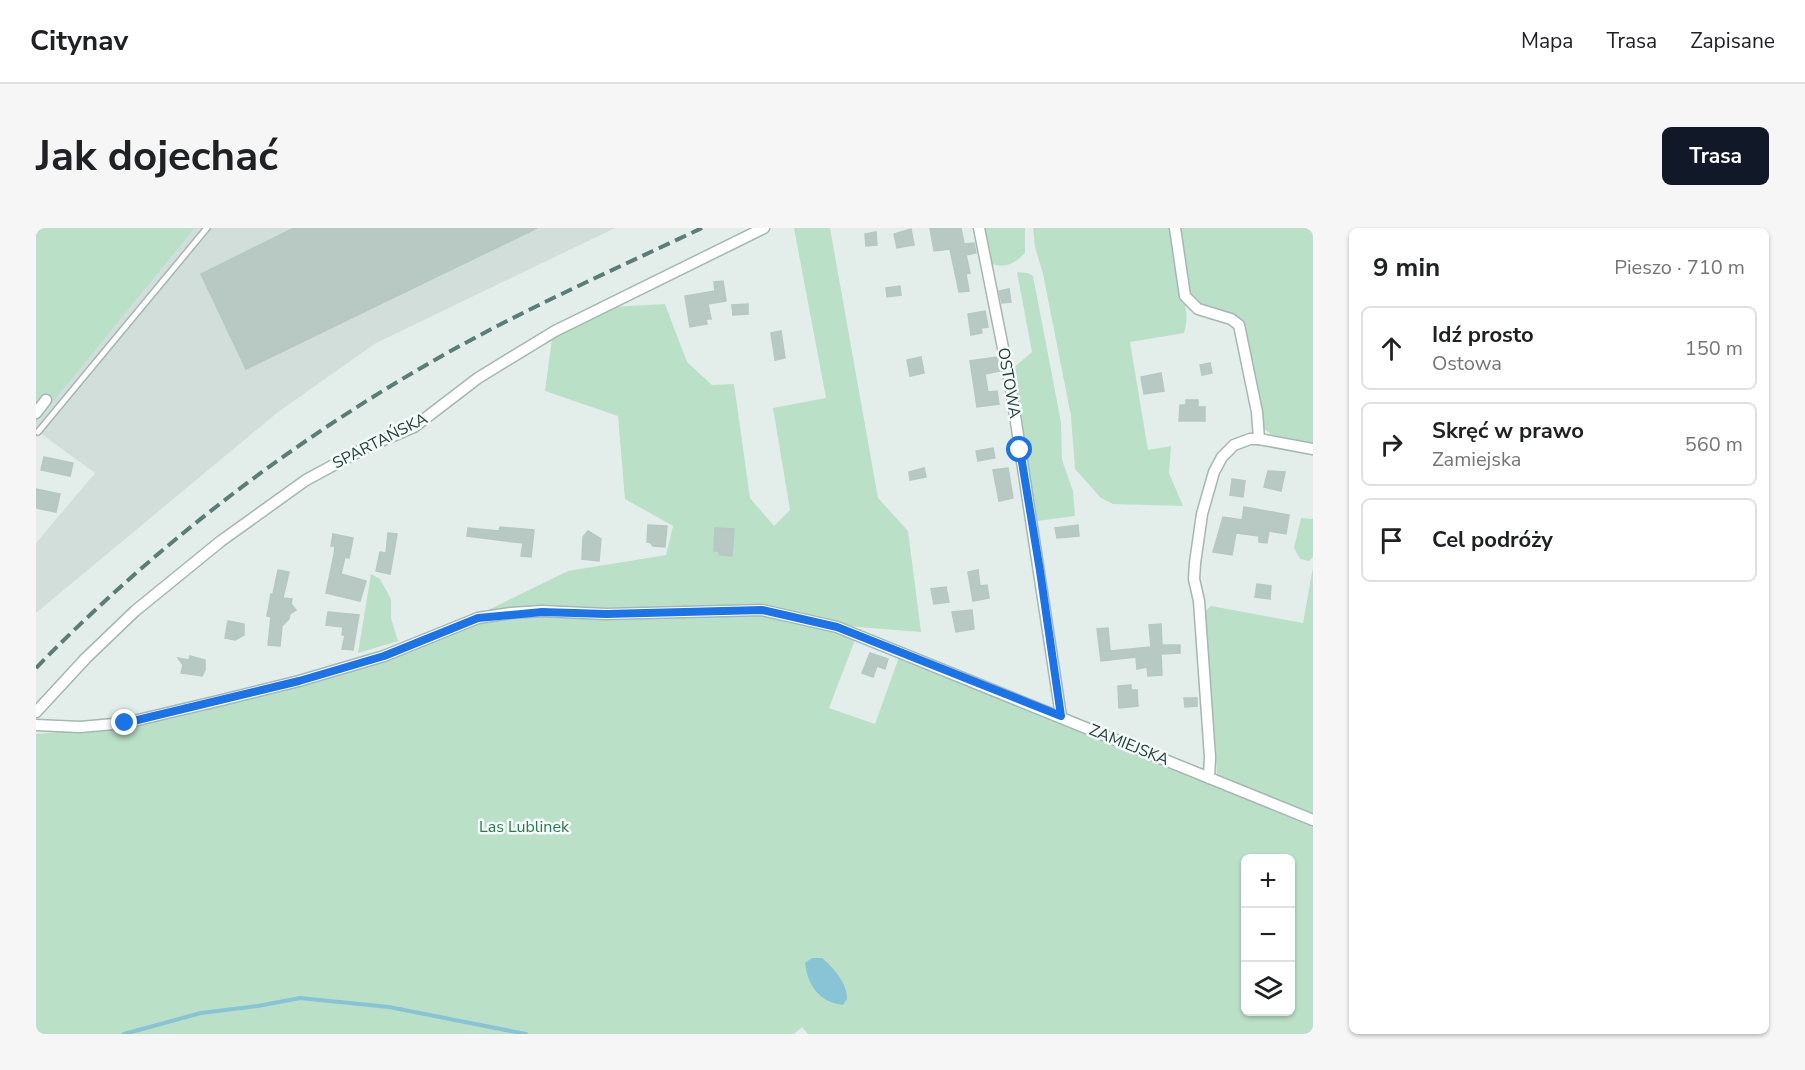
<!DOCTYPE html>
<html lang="pl">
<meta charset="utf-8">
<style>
body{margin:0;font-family:"Nunito Sans",sans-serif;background:#f6f6f6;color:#202124}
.controls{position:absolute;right:18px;bottom:18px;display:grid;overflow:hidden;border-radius:9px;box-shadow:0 2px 4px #0004}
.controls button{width:54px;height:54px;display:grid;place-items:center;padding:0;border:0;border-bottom:2px solid #e0e0e0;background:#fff;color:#202124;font:30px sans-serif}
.stop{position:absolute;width:18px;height:18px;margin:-14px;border:4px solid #1a73e8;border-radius:50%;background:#fff}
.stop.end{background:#1a73e8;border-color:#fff;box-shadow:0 2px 6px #0008}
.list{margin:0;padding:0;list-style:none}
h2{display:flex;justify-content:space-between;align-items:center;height:78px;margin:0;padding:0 24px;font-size:26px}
h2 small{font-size:20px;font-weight:400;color:#757577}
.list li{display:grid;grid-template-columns:39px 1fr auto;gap:18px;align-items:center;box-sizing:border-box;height:84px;margin:0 12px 12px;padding:0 12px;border:2px solid #e0e0e0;border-radius:9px}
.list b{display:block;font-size:22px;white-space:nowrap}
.list p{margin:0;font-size:20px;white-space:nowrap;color:#757577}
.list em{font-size:20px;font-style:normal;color:#757577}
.icon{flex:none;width:33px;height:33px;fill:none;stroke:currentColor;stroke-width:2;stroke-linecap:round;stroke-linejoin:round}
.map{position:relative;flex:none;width:1277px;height:806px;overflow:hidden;border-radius:9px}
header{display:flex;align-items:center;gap:36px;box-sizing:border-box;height:84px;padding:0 30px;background:#fff;border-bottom:2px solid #e0e0e0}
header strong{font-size:28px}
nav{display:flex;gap:33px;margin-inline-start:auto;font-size:21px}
.intro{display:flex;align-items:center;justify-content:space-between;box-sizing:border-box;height:144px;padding:0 36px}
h1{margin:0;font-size:42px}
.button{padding:15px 27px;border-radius:9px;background:#111827;color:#fff;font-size:21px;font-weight:700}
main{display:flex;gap:36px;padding:0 36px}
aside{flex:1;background:#fff;border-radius:9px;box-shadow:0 2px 4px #0004}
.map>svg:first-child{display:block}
.built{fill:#d1ded9}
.green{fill:#bbe0c8;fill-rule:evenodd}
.water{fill:#88c3d6}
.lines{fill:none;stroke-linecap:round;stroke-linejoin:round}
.stream{stroke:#88c3d6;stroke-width:4}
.building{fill:#b8c9c3;stroke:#b5c8c2;stroke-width:1.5}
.lane-casing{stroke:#a5b7b2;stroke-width:8}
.street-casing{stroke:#a5b7b2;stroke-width:13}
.lane{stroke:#fff;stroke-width:5}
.street{stroke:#fff;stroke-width:10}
.rail{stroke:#5c7c76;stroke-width:4;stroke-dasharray:12 6;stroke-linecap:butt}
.route{stroke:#1a73e8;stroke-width:8}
.labels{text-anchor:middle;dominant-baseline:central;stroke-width:5;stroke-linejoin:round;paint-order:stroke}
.street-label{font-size:16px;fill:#21413b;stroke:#f4faf7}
.park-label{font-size:16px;fill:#287a4f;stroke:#f4faf7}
</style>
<header>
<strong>Citynav</strong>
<nav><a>Mapa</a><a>Trasa</a><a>Zapisane</a></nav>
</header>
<div class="intro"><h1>Jak dojechać</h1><a class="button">Trasa</a></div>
<main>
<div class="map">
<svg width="1277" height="806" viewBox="0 0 1277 806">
<rect width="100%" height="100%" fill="#e3eeea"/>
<path class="built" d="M159,0h420l-239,115 -98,69 -242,201v-70l59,-70 -59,-43v-7z"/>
<g class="green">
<path d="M0,0h159l-159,195z"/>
<path d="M758,0h36l48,270 30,33 13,101 -76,-6 -82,-19 -281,6 86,-42 98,-16 7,-29 -48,-27 -7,-83 -73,-25 7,-52 59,-32 54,-3 22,58 25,23 22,-1 16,114 24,28 16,-16 -17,-102 53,-10z"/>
<path d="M947,0h42v25c-10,11 -21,16 -35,10z"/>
<path d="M997,0h280v216l-36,-5 -14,-11 -23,-106 -7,-9c-25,-2 -33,-3 -46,-25l-9,4c10,11 10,28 6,41l-54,9 18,108 23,-4 -2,27 14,33 -70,-2 -12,-6 -26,-29 -4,-53 -28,-142 -8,-27z"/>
<path d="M981,44l11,1 5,3 28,146 1,38 11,31 2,25 -38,5 -26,-151 21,-18z"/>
<path d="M1265,290l12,1v38l-4,4 -9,-2 -6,-11z"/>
<path d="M1277,339v467h-505l-6,-7 -8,7h-758v-300l92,-8 258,-66 94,-39 61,-7h220l75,19 19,7 -26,68 46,16 24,-67 37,17 266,105 15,-5 -13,-162 7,-6 92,17zM1210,630h44v154h-44z"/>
<path d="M335,346l9,5 11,20v19l7,23 -40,12z"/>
</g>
<path class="water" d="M776,730h10c12,10 25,25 25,41l-4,6c-24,-3 -35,-19 -38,-42z"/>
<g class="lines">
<path class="stream" d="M88,806l77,-21 57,-7 42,-8 89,9 137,27"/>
</g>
<g class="building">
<path d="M258,0h243l-291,141 -45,-95z"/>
<path d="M894,0h31l3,16 10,-1 2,10 -10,2 4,18 -4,1 3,17 -10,1 -9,-43 -16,2z"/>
<path d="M875,1l3,16 -17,3 -3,-14z"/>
<path d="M840,4l1,13 -11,1 -1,-12z"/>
<path d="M687,53l3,20 -18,3 3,15h-5l1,5 -17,3 -5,-31 30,-5 -1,-9z"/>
<path d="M864,58l1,9 -14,2 -1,-9z"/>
<path d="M973,61l2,13 -9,1 -3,-12z"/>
<path d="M712,76v10l-15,1 -1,-10z"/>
<path d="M949,83l3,16 -7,1 1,5 -11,2 -3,-21z"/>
<path d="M745,103l4,27 -10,2 -4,-27z"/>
<path d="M885,129l3,16 -14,3 -3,-16z"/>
<path d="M961,129l3,14 -15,3 3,18 9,-1 2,13 -22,3 -7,-46z"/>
<path d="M1174,135l2,10 -10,2 -2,-10z"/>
<path d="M1125,145l3,18 -20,3 -3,-17z"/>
<path d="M1150,172h12v7h7v14h-26l1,-16h6z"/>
<path d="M957,220l2,10 -17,3 -2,-10z"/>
<path d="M8,229l29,6 -3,13 -29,-6z"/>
<path d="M888,240l2,9 -16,3 -1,-8z"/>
<path d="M972,240l5,30 -14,3 -6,-31z"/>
<path d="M1232,243l17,1 -4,19 -17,-4z"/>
<path d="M1196,251l13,2 -2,16 -13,-2z"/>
<path d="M0,261l24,5 -4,18 -20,-4z"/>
<path d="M1208,279l45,8 -3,19 -17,-3 -2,12 -8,-1v-6l-23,-3 -4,22 -19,-3 10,-35 19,3z"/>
<path d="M612,297l19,1 -2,21 -12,-1 -2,-3 -4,-1z"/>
<path d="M1042,297l1,11 -22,2 -2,-10z"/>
<path d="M464,299l34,3 -3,27 -10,-1 2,-13 -56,-7 1,-8 31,3z"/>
<path d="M679,300l19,1 -2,27 -12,-1 -2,-4h-4z"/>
<path d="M552,303l13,8 -2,22 -17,-2 1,-22z"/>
<path d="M352,305l9,1 -7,40 -14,-3 4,-19 6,1z"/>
<path d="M297,306l20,4 -4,20 -4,-1 -4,17 25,7 -6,20 -34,-8 8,-38 1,-9h-4z"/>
<path d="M242,342l11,2 -6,26 9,1 -1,5 5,6 -6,4 -1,5 -7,7 -2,20 -12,-1 3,-28 -4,-1 4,-22h2z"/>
<path d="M942,342l2,16 7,-1 2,13 -16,3 -5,-29z"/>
<path d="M1221,356l14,2 -1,13 -15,-2z"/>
<path d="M910,359l3,15 -15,2 -3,-15z"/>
<path d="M936,382l2,19 -18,3 -4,-20z"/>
<path d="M292,384l31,3 -6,35 -11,-1 3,-14h-3l1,-8 -17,-2z"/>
<path d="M192,393l16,3v11l-9,5 -10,-2z"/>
<path d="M1125,396l1,21h18v8l-19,1 1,21 -14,1 -1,-9 -10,2 -1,-12 -35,4 -4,-32 11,-1 2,23 41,-4 -2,-22z"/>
<path d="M834,425l18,6 -3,10 -8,-3 -4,11 -11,-4z"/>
<path d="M154,428l15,4v10l-3,6 -21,-3 2,-8 -5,-7 11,2z"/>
<path d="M1095,457v5h6l1,16 -19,2 -1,-22z"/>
<path d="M1148,470h13v8l-12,1z"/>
</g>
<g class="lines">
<g class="lane-casing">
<path id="lane" d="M2,204l169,-204"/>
</g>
<g class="street-casing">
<g id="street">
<path d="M943,0l31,155 51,333"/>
<path d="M1139,0l10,68 13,13 33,10 8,6 18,87 2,27 54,10"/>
<path d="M0,185l10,-13"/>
<path d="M0,484l50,-54 49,-47 86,-70 85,-61 61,-33 47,-20 64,-49 77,-47 209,-103"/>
<path d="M0,497l44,2 45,-4 93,-22 81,-20 85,-25 94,-38 33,-5 31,-2 64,3 156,-4 75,17 476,193"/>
<path d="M1173,550l1,-21 -11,-156 -5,-22 1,-16 7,-49 12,-42 8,-15 12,-12 16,-6h9"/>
</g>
</g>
<use href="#lane" class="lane"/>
<use href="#street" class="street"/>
<path class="rail" d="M0,440c117,-120 252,-224 397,-307 87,-50 178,-90 269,-133"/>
</g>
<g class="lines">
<path class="route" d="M89,495l174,-42 85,-25 94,-38 64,-6 64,2 156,-4 75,17 224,89 -21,-145 -20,-121"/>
</g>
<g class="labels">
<g class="street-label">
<text transform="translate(973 155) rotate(80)">OSTOWA</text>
<text transform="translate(344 213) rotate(-27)">SPARTAŃSKA</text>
<text transform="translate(1093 517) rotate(22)">ZAMIEJSKA</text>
</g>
<g class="park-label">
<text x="488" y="599">Las Lublinek</text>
</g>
</g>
</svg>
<div class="controls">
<button>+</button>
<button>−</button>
<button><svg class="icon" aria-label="layers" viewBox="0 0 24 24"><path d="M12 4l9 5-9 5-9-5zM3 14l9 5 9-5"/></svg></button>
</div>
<div class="stop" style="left:984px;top:222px"></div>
<div class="stop end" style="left:89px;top:495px"></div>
</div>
<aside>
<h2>9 min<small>Pieszo · 710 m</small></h2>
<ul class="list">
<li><svg class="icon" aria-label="ahead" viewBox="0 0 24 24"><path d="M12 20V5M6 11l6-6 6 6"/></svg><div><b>Idź prosto</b><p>Ostowa</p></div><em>150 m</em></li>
<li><svg class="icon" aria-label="right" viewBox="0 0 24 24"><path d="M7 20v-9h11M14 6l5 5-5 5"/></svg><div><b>Skręć w prawo</b><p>Zamiejska</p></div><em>560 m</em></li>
<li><svg class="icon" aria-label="arrive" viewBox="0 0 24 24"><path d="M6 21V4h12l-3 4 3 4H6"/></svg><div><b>Cel podróży</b></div></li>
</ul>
</aside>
</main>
